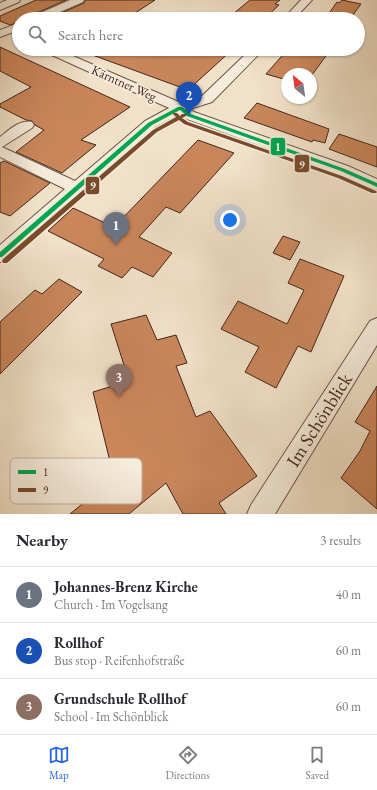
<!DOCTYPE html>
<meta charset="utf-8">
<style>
body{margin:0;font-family:"EB Garamond",serif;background:#f7f7f7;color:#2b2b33}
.compass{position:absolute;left:281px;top:68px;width:36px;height:36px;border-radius:50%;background:#fff;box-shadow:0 1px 3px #0004;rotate:331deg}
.you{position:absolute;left:230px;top:220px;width:14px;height:14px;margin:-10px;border:3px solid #fff;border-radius:50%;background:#1a73e8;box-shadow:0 0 0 6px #1a73e833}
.badge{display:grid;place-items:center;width:26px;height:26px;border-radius:50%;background:#2563eb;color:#fff;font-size:13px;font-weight:700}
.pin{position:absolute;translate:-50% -33px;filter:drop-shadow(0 1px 2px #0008)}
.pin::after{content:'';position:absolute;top:21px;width:14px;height:12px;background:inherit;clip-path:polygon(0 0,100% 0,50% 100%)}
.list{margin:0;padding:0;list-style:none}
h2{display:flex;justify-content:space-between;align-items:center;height:52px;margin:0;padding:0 16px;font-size:17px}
h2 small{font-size:13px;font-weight:400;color:#7c7c81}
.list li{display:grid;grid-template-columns:26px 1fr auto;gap:12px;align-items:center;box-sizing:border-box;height:56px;padding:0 16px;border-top:1px solid #e1e1e2}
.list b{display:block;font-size:15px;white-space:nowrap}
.list p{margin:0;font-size:13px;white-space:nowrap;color:#7c7c81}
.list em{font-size:13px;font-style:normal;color:#7c7c81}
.icon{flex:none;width:22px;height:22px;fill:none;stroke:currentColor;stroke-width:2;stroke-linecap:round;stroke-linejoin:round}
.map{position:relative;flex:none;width:377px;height:514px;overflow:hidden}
.search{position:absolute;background:#fff;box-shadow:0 1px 3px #0004;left:12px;right:12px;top:12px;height:44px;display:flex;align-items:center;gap:10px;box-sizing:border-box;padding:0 14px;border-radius:22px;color:#7c7c81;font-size:15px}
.sheet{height:220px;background:#fff}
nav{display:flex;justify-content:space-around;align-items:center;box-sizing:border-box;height:56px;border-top:1px solid #e1e1e2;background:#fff;font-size:11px;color:#7c7c81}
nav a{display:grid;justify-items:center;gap:2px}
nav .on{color:#2563eb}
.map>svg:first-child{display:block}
.building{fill:#c9865b;stroke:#43261a}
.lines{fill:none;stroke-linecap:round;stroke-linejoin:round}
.street-casing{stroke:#6e5546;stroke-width:2}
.street{fill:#f6ecdc;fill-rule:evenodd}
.bus-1-casing{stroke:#f6ecdc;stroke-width:3}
.bus-2-casing{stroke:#f6ecdc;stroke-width:3}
.bus-1{fill:#00a651;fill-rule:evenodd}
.bus-2{fill:#7a4b2a;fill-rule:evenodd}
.labels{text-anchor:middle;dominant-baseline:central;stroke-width:4;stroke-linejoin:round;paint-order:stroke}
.far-street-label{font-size:13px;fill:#43261a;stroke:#f6ecdc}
.near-street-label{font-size:19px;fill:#43261a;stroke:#f6ecdc}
.key{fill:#f6ecdc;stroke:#c0b1a2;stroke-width:1}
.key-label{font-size:11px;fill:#43261a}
.line-badge{stroke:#f6ecdc;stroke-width:1.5}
.badge-label{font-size:11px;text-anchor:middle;font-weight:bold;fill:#fff}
</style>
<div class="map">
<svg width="377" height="514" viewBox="0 0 377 514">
<rect width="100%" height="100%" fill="#f1e1c9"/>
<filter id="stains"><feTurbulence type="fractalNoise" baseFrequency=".005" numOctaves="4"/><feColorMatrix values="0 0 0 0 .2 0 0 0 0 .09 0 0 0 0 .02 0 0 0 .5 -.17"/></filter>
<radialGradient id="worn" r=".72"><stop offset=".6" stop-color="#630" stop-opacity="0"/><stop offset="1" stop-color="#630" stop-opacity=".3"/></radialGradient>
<g class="building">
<path d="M36,0h30l-36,16 -1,3h-10v3l-9,3 -10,-4v-5z"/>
<path d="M85,0h70l-23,15 14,4h-98l36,-16z"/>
<path d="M250,0h30l-5,4 4,1 -15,14h-11l-20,-5z"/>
<path d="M342,0l19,4 -11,15h-25l12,-17 2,1z"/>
<path d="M0,47l130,60 -49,33 15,5 -34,28 -46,-21 28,-22 -9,-5 -3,-4 -6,-1 -26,-13v-3l31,-17 -31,-16z"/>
<path d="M76,49h157l-45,41z"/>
<path d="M288,49h43l-19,26 -8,-3 -1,2h-16v6l-21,-6z"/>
<path d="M257,103l72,26 -4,14 -12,-3 -1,2 -68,-24z"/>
<path d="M339,134l38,13v20l-48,-18z"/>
<path d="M198,140l36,13 -54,60 -14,-6 -27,30 33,16 -19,24 -21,-10 -10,11 -24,-12 6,-7 -56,-28 25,-23 41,19z"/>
<path d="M4,161l46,22 -40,33 -10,-4v-49z"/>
<path d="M283,236l17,6 -10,18 -17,-7z"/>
<path d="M300,259l44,17 -33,76 -13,-6 -22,42 -31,-16 14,-25 -38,-18 17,-28 49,23 17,-34 -16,-7z"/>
<path d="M59,279l23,13 -82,82v-52l35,-32 7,4z"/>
<path d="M146,315l11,25 19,-5 11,28 -11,3 20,51 14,-6 47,65 -38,27 7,11h-43l-17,-31 -37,31h-59l44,-36 -21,-86 36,-11 -18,-57z"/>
<path d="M377,386v123l-36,-31 19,-27 10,-20 -15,-9z"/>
</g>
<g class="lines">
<g class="street-casing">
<g id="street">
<path d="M7,0h13l-1,2 -19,8v-7z"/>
<path d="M70,0h14l-1,2 -39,17h-14l1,-2z"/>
<path d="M301,0h11l-18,19h-11z"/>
<path d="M19,23v7l-19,7v-7z"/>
<path d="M41,49h16l124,54 21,-7 49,-47h13l-52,53 -22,7 4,3 154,54 29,13v11l-39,-16 -154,-56 -5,-4 -24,13 -149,133 -6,2v-17l65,-56 -65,-32v-20c9,-7 20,-18 32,-15l2,3 -2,3 -30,19 73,34 70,-60 24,-13 -126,-57z"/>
<path d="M377,318v27l-102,169h-28l4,-9 119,-184z"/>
</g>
</g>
<use href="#street" class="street"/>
<g class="bus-1-casing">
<path id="bus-1" d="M178,107h4l9,7 154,55 32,14v4l-36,-16 -154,-55 -7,-6 -28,15 -150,132h-2v-5l148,-129z"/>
</g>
<g class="bus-2-casing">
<path id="bus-2" d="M173,113h4l3,3 2,-2h4v2l-4,2 6,4 154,54 34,15 1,1 -1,1h-4l-34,-15 -154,-54 -5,-4 -22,12 -150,131h-4l-1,-2 1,-2 150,-129 23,-13 -3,-3z"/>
</g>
<use href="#bus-1" class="bus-1"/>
<use href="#bus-2" class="bus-2"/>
</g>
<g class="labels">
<g class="far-street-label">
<text transform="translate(124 83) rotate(24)">Kärntner Weg</text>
</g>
<g class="near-street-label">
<text transform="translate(319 420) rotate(-58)">Im Schönblick</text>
</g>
</g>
<rect x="10" y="458" width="132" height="46" rx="6" class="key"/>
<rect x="18" y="470" width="18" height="4" fill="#00a651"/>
<rect x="18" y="488" width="18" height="4" fill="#7a4b2a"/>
<g class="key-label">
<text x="43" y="476">1</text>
<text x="43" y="494">9</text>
</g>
<g class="line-badge">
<rect x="270" y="137" width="16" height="19" rx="4" fill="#00a651"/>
<rect x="294" y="154" width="16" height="19" rx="4" fill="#7a4b2a"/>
<rect x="85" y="176" width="15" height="19" rx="4" fill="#7a4b2a"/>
</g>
<g class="badge-label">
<text x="278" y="151">1</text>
<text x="302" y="168">9</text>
<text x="93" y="189">9</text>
</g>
<rect width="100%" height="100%" filter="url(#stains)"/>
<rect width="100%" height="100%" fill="url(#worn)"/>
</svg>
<svg class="compass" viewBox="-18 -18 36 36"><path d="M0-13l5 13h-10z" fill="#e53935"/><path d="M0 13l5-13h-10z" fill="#7c7c81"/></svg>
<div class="you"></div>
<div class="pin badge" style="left:116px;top:245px;background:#6b7280">1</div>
<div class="pin badge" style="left:189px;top:115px;background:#1a4fb4">2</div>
<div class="pin badge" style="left:119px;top:397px;background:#8d6e63">3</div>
<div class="search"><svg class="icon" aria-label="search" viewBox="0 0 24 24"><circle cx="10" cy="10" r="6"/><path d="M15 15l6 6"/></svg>Search here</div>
</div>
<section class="sheet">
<h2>Nearby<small>3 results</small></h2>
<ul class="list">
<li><span class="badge" style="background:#6b7280">1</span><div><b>Johannes-Brenz Kirche</b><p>Church · Im Vogelsang</p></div><em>40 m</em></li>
<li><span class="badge" style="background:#1a4fb4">2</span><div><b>Rollhof</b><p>Bus stop · Reifenhofstraße</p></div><em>60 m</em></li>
<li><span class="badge" style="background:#8d6e63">3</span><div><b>Grundschule Rollhof</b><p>School · Im Schönblick</p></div><em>60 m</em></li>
</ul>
</section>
<nav>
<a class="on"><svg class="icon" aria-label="map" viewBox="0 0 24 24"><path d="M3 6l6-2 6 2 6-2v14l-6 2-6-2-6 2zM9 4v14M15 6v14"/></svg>Map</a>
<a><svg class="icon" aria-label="directions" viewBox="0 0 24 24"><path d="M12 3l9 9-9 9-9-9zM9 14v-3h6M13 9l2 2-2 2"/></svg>Directions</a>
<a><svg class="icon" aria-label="saved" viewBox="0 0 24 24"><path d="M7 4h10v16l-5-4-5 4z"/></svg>Saved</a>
</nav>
